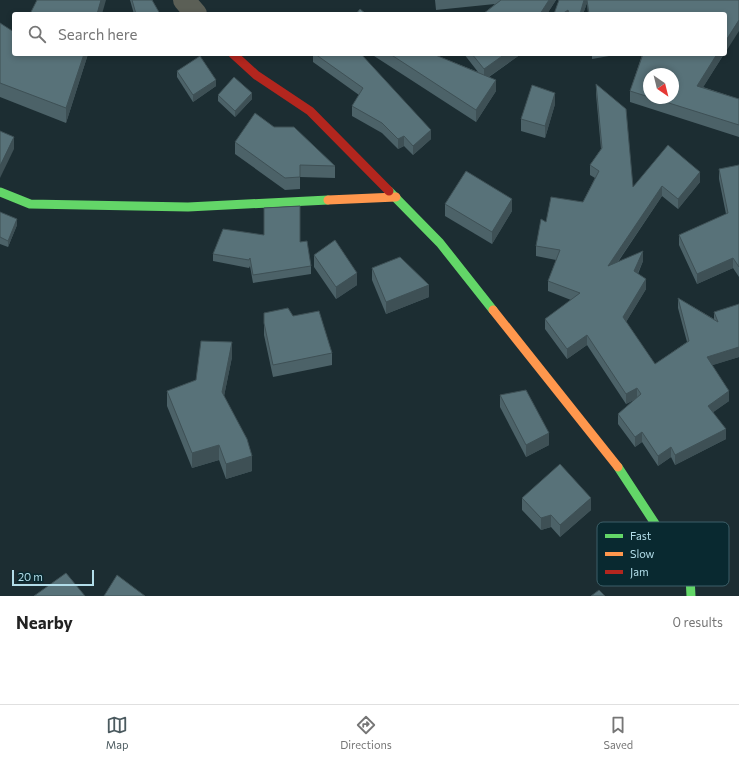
<!DOCTYPE html>
<style>
body{margin:0;font-family:Commissioner,sans-serif;background:#f6f6f6;color:#222}
.compass{position:absolute;left:643px;top:68px;width:36px;height:36px;border-radius:50%;background:#fff;box-shadow:0 2px 6px #0003;rotate:145deg}
.scale{position:absolute;left:12px;bottom:10px;width:82px;box-sizing:border-box;padding-left:4px;border:2px solid #b2dde9;border-top:0;font-size:11px;line-height:14px;white-space:nowrap;color:#b2dde9;-webkit-text-stroke:3px #092930;paint-order:stroke}
.list{margin:0;padding:0;list-style:none}
h2{display:flex;justify-content:space-between;align-items:center;height:52px;margin:0;padding:0 16px;font-size:17px}
h2 small{font-size:13px;font-weight:400;color:#767676}
.icon{flex:none;width:22px;height:22px;fill:none;stroke:currentColor;stroke-width:2;stroke-linecap:round;stroke-linejoin:round}
.map{position:relative;flex:none;width:739px;height:596px;overflow:hidden}
.search{position:absolute;background:#fff;box-shadow:0 2px 6px #0003;left:12px;right:12px;top:12px;height:44px;display:flex;align-items:center;gap:10px;box-sizing:border-box;padding:0 14px;border-radius:4px;color:#767676;font-size:15px}
.sheet{height:108px;background:#fff}
nav{display:flex;justify-content:space-around;align-items:center;box-sizing:border-box;height:56px;border-top:1px solid #e0e0e0;background:#fff;font-size:11px;color:#767676}
nav a{display:grid;justify-items:center;gap:2px}
nav .on{color:#4b5a5f}
.map>svg:first-child{display:block}
.lines{fill:none;stroke-linecap:round;stroke-linejoin:round}
.street{stroke:#5b5f56;stroke-width:22}
.fast{stroke:#63d668;stroke-width:9}
.slow{stroke:#ff974d;stroke-width:9}
.jam{stroke:#b3261e;stroke-width:9}
.wall{fill:#4c6268;fill-rule:evenodd}
.shaded-wall{fill:#3e5055}
.building{fill:#587279;stroke:#3e5055}
.key{fill:#092930;stroke:#3c5f68;stroke-width:1}
.key-label{font-size:11px;fill:#b2dde9}
</style>
<div class="map">
<svg width="739" height="596" viewBox="0 0 739 596">
<rect width="100%" height="100%" fill="#1c2d32"/>
<g class="lines">
<path class="street" d="M184,0l12,14"/>
<g class="fast">
<path d="M389,191l51,52 53,67"/>
<path d="M0,192l30,12 158,3 140,-7"/>
<path d="M618,467l72,110 1,19"/>
</g>
<g class="slow">
<path d="M328,200l68,-3"/>
<path d="M493,310l125,157"/>
</g>
<path class="jam" d="M233,54l23,21 54,36 79,80"/>
</g>
<g class="wall">
<path d="M130,0h22l8,14h-26z"/>
<path d="M435,0h121l-9,14h-64l12,-10 -59,6z"/>
<path d="M559,0h180l-14,14h-137l-1,-11 -4,11h-29z"/>
<path d="M0,23l14,31h74l-22,69 -66,-26z"/>
<path d="M313,54h48l70,85 -18,16 -9,-9 -6,3 -16,-16 -30,-17v-10l7,-11 -46,-33z"/>
<path d="M371,54h62l45,18 -14,-18h57l-32,23 7,14 -20,31z"/>
<path d="M592,54h132l-21,33 36,12v38l-109,-35v-11l12,-36 -33,1 -17,3zM649,74l24,24h-24z"/>
<path d="M177,71l39,15 -23,16 -16,-25z"/>
<path d="M596,84l37,103 67,-5 -22,27 -16,-13 -44,66 25,-1 -5,13 8,15 -20,33 29,42 32,-22 -9,-34v-10l36,21v-7l25,45 -27,8 17,36 -16,11 13,27 -51,26 -4,-8 -13,9 -16,-24 -7,5 -17,-23v-10l16,-14 -8,4 -39,-59 -20,14 -22,-30v-10l26,-19 -23,-9v-10l8,-21 -20,-4v-10l10,-24 37,-20 12,-24 -5,-3v-10l11,-16 -5,-55z"/>
<path d="M218,95l34,4 -17,18 -17,-16z"/>
<path d="M555,104l-10,34 -24,-7v-12z"/>
<path d="M274,127l61,39v12l-35,-1v12l-15,1 -50,-36v-12z"/>
<path d="M739,165v112l-6,-9 -36,16 -18,-39v-10l47,-21 -7,-35v-10z"/>
<path d="M445,204l67,7 -20,33 -47,-28z"/>
<path d="M0,212l17,13 -9,22 -8,-3z"/>
<path d="M300,242l11,24v8l-58,9 -3,-17 -1,2 -36,-7v-7z"/>
<path d="M314,255l43,30 -21,14 -22,-32z"/>
<path d="M372,268l57,29 -43,17 -14,-34z"/>
<path d="M264,313l29,3 39,37v12l-59,12 -9,-42z"/>
<path d="M232,357l-8,39 28,75 -26,8 -7,-19 -27,8 -25,-62v-15l29,-11z"/>
<path d="M500,395l49,50 -23,12 -26,-50z"/>
<path d="M522,498l69,12 -31,27 -9,-10 -10,3 -19,-20z"/>
</g>
<g class="shaded-wall">
<path d="M101,0h5l-4,14h-5z"/>
<path d="M549,0h7l-9,14h-7z"/>
<path d="M584,0h3v3l-4,11h-3z"/>
<path d="M568,10v4h-6z"/>
<path d="M739,20v11l-14,22v-11z"/>
<path d="M84,54h4l-22,69v-15z"/>
<path d="M505,54h16l-37,26v-11z"/>
<path d="M717,54h7l-27,43v-11z"/>
<path d="M216,80v6l-23,16v-7z"/>
<path d="M496,80v11l-20,31v-12z"/>
<path d="M252,93v6l-17,18v-6z"/>
<path d="M555,93v11l-10,34v-12z"/>
<path d="M431,130v9l-18,16v-9z"/>
<path d="M404,136v10l-6,3v-10z"/>
<path d="M14,137v12l-14,29v-12z"/>
<path d="M700,172v10l-22,27v-10z"/>
<path d="M662,186v10l-54,80v-10z"/>
<path d="M512,199v12l-20,33v-12z"/>
<path d="M17,219v6l-9,22v-6z"/>
<path d="M643,251v10l-9,20v-10z"/>
<path d="M733,258v10l-36,16v-10z"/>
<path d="M357,273v12l-21,14v-12z"/>
<path d="M646,279v10l-23,38v-10z"/>
<path d="M429,285v12l-43,17v-12z"/>
<path d="M587,335v10l-20,14v-10z"/>
<path d="M232,342v15l-10,49v-14z"/>
<path d="M739,347v10l-32,10v-10z"/>
<path d="M637,388v10l-11,6v-10z"/>
<path d="M729,391v10l-21,15v-10z"/>
<path d="M726,429v10l-51,26v-10z"/>
<path d="M642,432v10l-7,5v-10z"/>
<path d="M549,433v12l-23,12v-12z"/>
<path d="M219,445v15l-27,8v-15z"/>
<path d="M671,447v10l-13,9v-10z"/>
<path d="M252,456v15l-26,8v-15z"/>
<path d="M591,498v12l-31,27v-12z"/>
<path d="M551,515v12l-10,3v-12z"/>
</g>
<g class="building">
<path d="M37,0h64l-4,14h-67z"/>
<path d="M132,0h20l8,14h-24z"/>
<path d="M501,0h48l-9,14h-57z"/>
<path d="M559,0h25l-4,14h-11l-1,-4 -6,4h-8z"/>
<path d="M587,0h152v20l-14,22v-28h-136z"/>
<path d="M360,9l6,5h-10z"/>
<path d="M0,23l14,9v22h70l-18,54 -66,-25z"/>
<path d="M315,54h46l70,76 -18,16 -9,-10 -6,3 -16,-16 -30,-17 11,-18z"/>
<path d="M390,54h43l63,26 -20,30z"/>
<path d="M472,54h33l-21,15z"/>
<path d="M643,54h74l-20,32 42,13v26l-86,-27h20v-24h-24v23l-19,-6z"/>
<path d="M200,56l16,24 -23,15 -16,-24z"/>
<path d="M234,77l18,16 -17,18 -17,-16z"/>
<path d="M596,84l30,25 7,78 35,-42 32,27 -22,27 -16,-13 -54,80 35,-15 -9,20 12,8 -23,38 32,47 34,-23 -11,-43 40,24 -4,-10 25,-8v43l-32,10 22,34 -21,15 18,23 -51,26 -4,-8 -13,9 -16,-24 -7,5 -17,-23 23,-20 -4,-6 -11,6 -39,-59 -20,14 -22,-30 35,-26 -32,-12 12,-31 -24,-4 5,-27 5,3 5,-25 32,5 16,-31 -9,-6 12,-17z"/>
<path d="M532,85l23,8 -10,33 -24,-7z"/>
<path d="M255,113l19,14h20l41,39 -35,-1v12l-15,1 -50,-36z"/>
<path d="M0,131l14,6 -14,29z"/>
<path d="M739,165v102l-6,-9 -36,16 -18,-39 49,-22 -9,-44z"/>
<path d="M466,171l46,28 -20,33 -47,-28z"/>
<path d="M300,206v36l7,-1 4,25 -58,9 -3,-17 -1,2 -36,-6 10,-25 41,6v-27z"/>
<path d="M0,212l17,7 -9,22 -8,-4z"/>
<path d="M335,240l22,33 -21,14 -22,-32z"/>
<path d="M400,257l29,28 -43,17 -14,-34z"/>
<path d="M288,308l5,8 26,-5 13,42 -59,12 -9,-42v-10z"/>
<path d="M201,341l31,1 -10,50 25,47 5,17 -26,8 -7,-19 -27,8 -25,-62 29,-11z"/>
<path d="M526,390l23,43 -23,12 -26,-50z"/>
<path d="M560,464l31,34 -31,27 -9,-10 -10,3 -19,-20z"/>
<path d="M66,573l19,23h-51z"/>
<path d="M117,575l28,21h-41z"/>
<path d="M599,590l6,6h-14z"/>
</g>
<rect x="597" y="522" width="132" height="64" rx="6" class="key"/>
<rect x="605" y="534" width="18" height="4" fill="#63d668"/>
<rect x="605" y="552" width="18" height="4" fill="#ff974d"/>
<rect x="605" y="570" width="18" height="4" fill="#b3261e"/>
<g class="key-label">
<text x="630" y="540">Fast</text>
<text x="630" y="558">Slow</text>
<text x="630" y="576">Jam</text>
</g>
</svg>
<svg class="compass" viewBox="-18 -18 36 36"><path d="M0-13l5 13h-10z" fill="#e53935"/><path d="M0 13l5-13h-10z" fill="#767676"/></svg>
<div class="scale">20 m</div>
<div class="search"><svg class="icon" aria-label="search" viewBox="0 0 24 24"><circle cx="10" cy="10" r="6"/><path d="M15 15l6 6"/></svg>Search here</div>
</div>
<section class="sheet">
<h2>Nearby<small>0 results</small></h2>
<ul class="list">
</ul>
</section>
<nav>
<a class="on"><svg class="icon" aria-label="map" viewBox="0 0 24 24"><path d="M3 6l6-2 6 2 6-2v14l-6 2-6-2-6 2zM9 4v14M15 6v14"/></svg>Map</a>
<a><svg class="icon" aria-label="directions" viewBox="0 0 24 24"><path d="M12 3l9 9-9 9-9-9zM9 14v-3h6M13 9l2 2-2 2"/></svg>Directions</a>
<a><svg class="icon" aria-label="saved" viewBox="0 0 24 24"><path d="M7 4h10v16l-5-4-5 4z"/></svg>Saved</a>
</nav>
